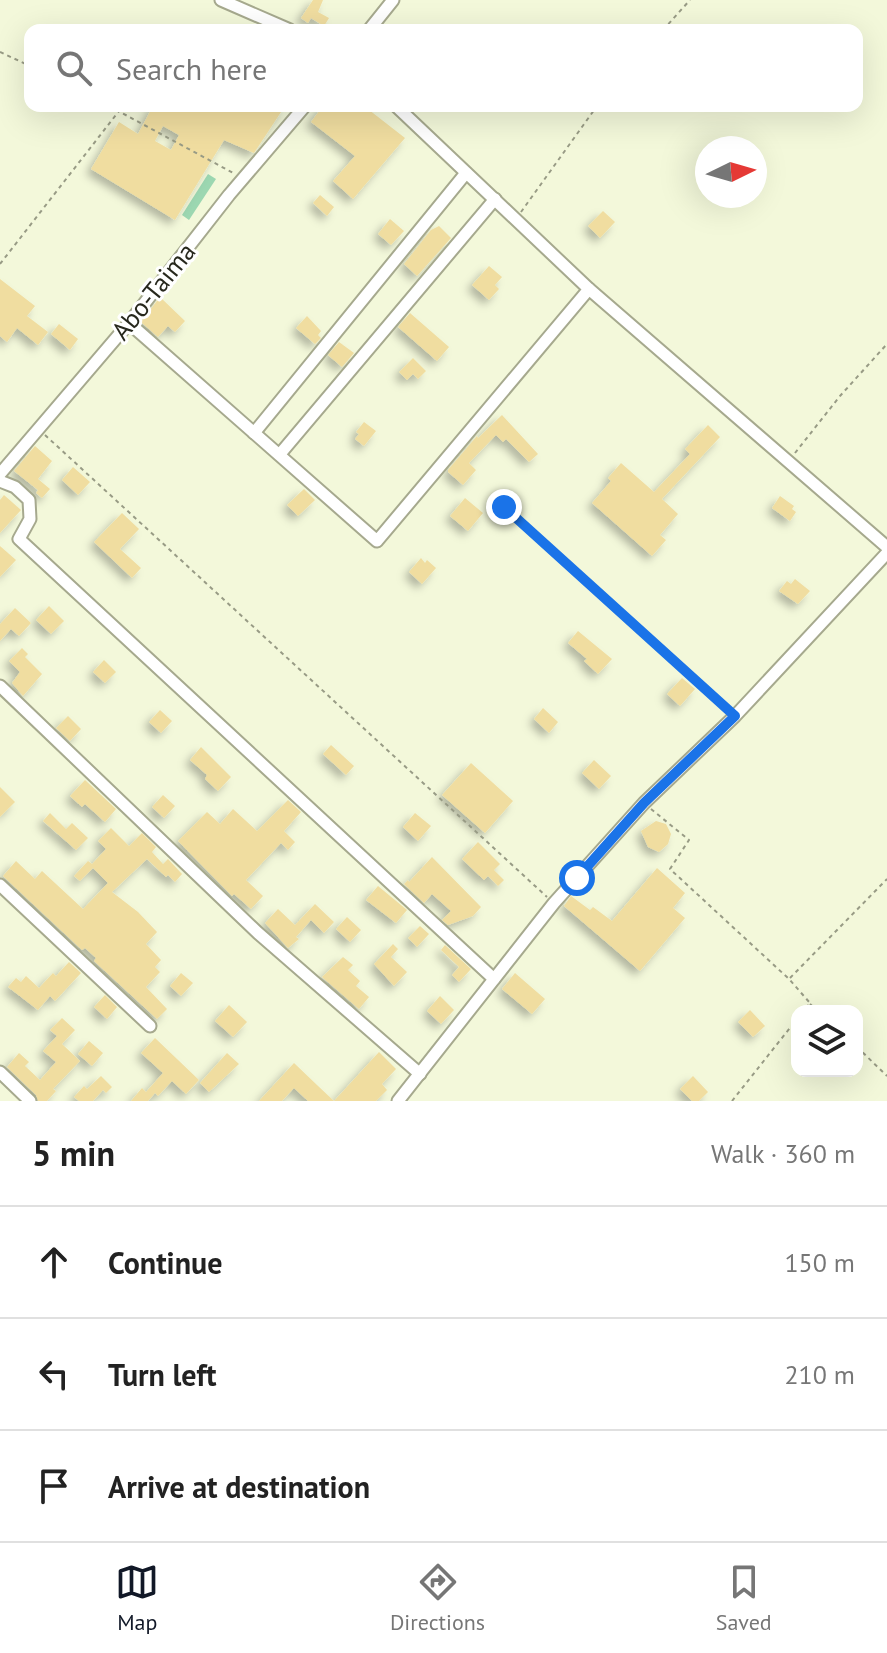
<!DOCTYPE html>
<meta charset="utf-8">
<style>
body{margin:0;font-family:"PT Sans",sans-serif;background:#f6f6f6;color:#222}
.controls{position:absolute;right:24px;bottom:24px;display:grid;overflow:hidden;border-radius:16px;box-shadow:0 8px 32px #0002}
.controls button{width:72px;height:72px;display:grid;place-items:center;padding:0;border:0;border-bottom:2px solid #e0e0e0;background:#fff;color:#222;font:40px sans-serif}
.compass{position:absolute;left:695px;top:136px;width:72px;height:72px;border-radius:50%;background:#fff;box-shadow:0 8px 32px #0002;rotate:85deg}
.stop{position:absolute;width:24px;height:24px;margin:-18px;border:6px solid #1a73e8;border-radius:50%;background:#fff}
.stop.end{background:#1a73e8;border-color:#fff;box-shadow:0 2px 8px #0008}
.list{margin:0;padding:0;list-style:none}
h2{display:flex;justify-content:space-between;align-items:center;height:104px;margin:0;padding:0 32px;font-size:34px}
h2 small{font-size:26px;font-weight:400;color:#767676}
.list li{display:grid;grid-template-columns:52px 1fr auto;gap:24px;align-items:center;box-sizing:border-box;height:112px;padding:0 32px;border-top:2px solid #e0e0e0}
.list b{display:block;font-size:30px;white-space:nowrap}
.list em{font-size:26px;font-style:normal;color:#767676}
.icon{flex:none;width:44px;height:44px;fill:none;stroke:currentColor;stroke-width:2;stroke-linecap:round;stroke-linejoin:round}
.map{position:relative;flex:none;width:887px;height:1101px;overflow:hidden}
.search{position:absolute;background:#fff;box-shadow:0 8px 32px #0002;left:24px;right:24px;top:24px;height:88px;display:flex;align-items:center;gap:20px;box-sizing:border-box;padding:0 28px;border-radius:16px;color:#767676;font-size:30px}
.sheet{height:440px;background:#fff}
nav{display:flex;justify-content:space-around;align-items:center;box-sizing:border-box;height:112px;border-top:2px solid #e0e0e0;background:#fff;font-size:22px;color:#767676}
nav a{display:grid;justify-items:center;gap:4px}
nav .on{color:#111827}
.map>svg:first-child{display:block}
.water{fill:#9cd7b1}
.building{fill:#f0dda0;fill-rule:evenodd;filter:url(#shadow)}
.lines{fill:none;stroke-linecap:round;stroke-linejoin:round}
.minor-casing{stroke:#a6a98e;stroke-width:15}
.path{stroke:#989b85;stroke-width:2;stroke-dasharray:4 4;stroke-linecap:butt}
.minor{stroke:#fff;stroke-width:11}
.route{stroke:#1a73e8;stroke-width:10}
.labels{text-anchor:middle;dominant-baseline:central;stroke-width:6;stroke-linejoin:round;paint-order:stroke}
.street-label{font-size:26px;fill:#27281d;stroke:#fff}
</style>
<div class="map">
<svg width="887" height="1101" viewBox="0 0 887 1101">
<defs>
<filter id="shadow"><feDropShadow dx="-5" dy="5" stdDeviation="4" flood-color="#0004"/></filter>
</defs>
<rect width="100%" height="100%" fill="#f3f8da"/>
<path class="water" d="M208,174l8,5 -27,41 -7,-5z"/>
<g class="building">
<path d="M313,0h10l-5,12 11,6 -5,8 -13,-8 -3,5 -7,-5z"/>
<path d="M153,106h102l6,3 6,-3h18l-31,47 -30,-13 -49,80 -84,-51 28,-47 19,12zM163,126l16,9 -8,15 -16,-9z"/>
<path d="M323,106h41l41,32 -52,61 -20,-18 22,-25 -44,-34z"/>
<path d="M320,195l14,12 -7,9 -14,-13z"/>
<path d="M603,211l12,11 -15,16 -12,-12z"/>
<path d="M390,219l14,12 -13,14 -13,-11z"/>
<path d="M439,226l12,12 -34,38 -13,-12 27,-34z"/>
<path d="M489,266l13,11 -7,8 4,4 -10,11 -17,-15z"/>
<path d="M0,279l35,27 -8,10 21,16 -10,13 -21,-17 -10,14 -7,-6z"/>
<path d="M160,297l25,24 -10,11 -7,-6 -10,11 -17,-15z"/>
<path d="M410,313l39,34 -12,14 -39,-34z"/>
<path d="M307,316l14,15 -3,4 3,3 -6,6 -19,-16z"/>
<path d="M59,324l19,15 -8,11 -19,-16z"/>
<path d="M339,342l15,11 -12,14 -14,-12z"/>
<path d="M413,358l13,13 -8,8 -5,-5 -6,6 -8,-8z"/>
<path d="M502,415l36,39 -9,8 -23,-23 -3,3 -7,-7 -27,28 7,7 -13,15 -15,-13v-2l29,-34 1,2z"/>
<path d="M364,422l12,9 -12,15 -9,-7 4,-5 -3,-2z"/>
<path d="M708,425l12,12 -58,62 16,15 -18,21 6,5 -14,16 -60,-53 19,-22 -3,-3 13,-15 33,29 36,-38 -5,-5z"/>
<path d="M35,446l17,15 -14,18 12,10 -8,9 -6,-5 2,-3 -24,-19z"/>
<path d="M73,467l17,15 -12,13 -16,-15z"/>
<path d="M304,489l11,11 -17,16 -11,-11z"/>
<path d="M4,495l17,15 -21,23v-33z"/>
<path d="M780,496l14,10 -2,3 4,3 -6,9 -18,-13z"/>
<path d="M465,498l18,15 -15,18 -18,-15z"/>
<path d="M122,513l17,16 -19,20 21,19 -9,10 -38,-36z"/>
<path d="M0,546l16,14 -16,17z"/>
<path d="M421,558l4,5 2,-3 9,8 -14,16 -13,-12z"/>
<path d="M795,579l15,12 -12,13 -19,-13 8,-10 4,3z"/>
<path d="M49,606l15,15 -13,13 -15,-14z"/>
<path d="M15,608l16,15 -12,13 -8,-7 -11,12v-17z"/>
<path d="M578,631l34,28 -14,15 -14,-13 3,-2 -19,-16z"/>
<path d="M22,648l6,6 -3,3 17,17 -19,22 -11,-13 8,-11 -11,-11z"/>
<path d="M104,660l12,12 -11,11 -12,-11z"/>
<path d="M682,678l13,11 -15,17 -13,-12z"/>
<path d="M543,708l15,14 -9,11 -15,-14z"/>
<path d="M160,710l12,11 -11,12 -12,-11z"/>
<path d="M68,716l13,13 -11,12 -14,-13z"/>
<path d="M331,745l23,21 -8,9 -23,-21z"/>
<path d="M201,747l30,30 -13,14 -13,-12 2,-4 -17,-15z"/>
<path d="M594,760l17,16 -12,13 -17,-16z"/>
<path d="M471,763l42,38 -28,32 -43,-38z"/>
<path d="M85,780l31,29 -11,13 -20,-18 -3,3 -12,-11z"/>
<path d="M0,787l15,15 -15,15z"/>
<path d="M163,795l12,11 -11,12 -12,-11z"/>
<path d="M288,800l13,12 -17,19 11,11 -7,8 -7,-7 -35,37 17,16 -12,13 -17,-15 -2,2 -54,-55 29,-29 13,12 13,-15 24,22z"/>
<path d="M50,813l16,16 6,-6 16,15 -12,12 -33,-29z"/>
<path d="M415,813l16,13 -13,15 -15,-14z"/>
<path d="M656,821l10,3 5,10 -3,10 -9,8 -11,-5 -7,-16z"/>
<path d="M111,828l18,18 13,-13 14,14 -4,5 11,12 5,-5 14,15 -7,8 -7,-7 -2,2 -19,-18 -35,33 26,20 19,20 -11,12 15,16 -6,7 5,5 -14,15 21,22 -10,10 -63,-58 2,-3 -11,-10 -3,2 -79,-74 13,-15 19,18 7,-8 41,38 25,-26 -15,-15 -13,13 -6,-5 14,-15 4,3 14,-15 -8,-8z"/>
<path d="M478,842l22,22 -6,6 10,10 -6,6 -10,-10 -4,4 -22,-21z"/>
<path d="M432,857l49,50 -8,9 -25,9 -6,-5 9,-9 -19,-17 -8,9 -20,-19 4,-4 1,2z"/>
<path d="M657,868l28,25 -12,15 12,10 -45,53 -76,-65 7,-10 19,14 3,-3 19,14z"/>
<path d="M378,886l29,24 -11,13 -30,-23z"/>
<path d="M315,904l19,18 -10,11 -13,-13 -15,17 3,2 -11,9 -23,-25 13,-14 17,16z"/>
<path d="M347,917l14,13 -11,12 -14,-13z"/>
<path d="M420,926l9,8 -12,13 -9,-9z"/>
<path d="M393,944l5,5 -7,8 16,15 -13,14 -20,-22z"/>
<path d="M445,945l26,24 -12,13 -7,-7 7,-8 -18,-17z"/>
<path d="M343,957l10,8 -5,5 12,11 -4,5 13,11 -10,12 -37,-32z"/>
<path d="M69,962l12,11 -26,28 -5,-5 -12,14 -30,-23 8,-9 5,4 5,-6 13,12 14,-15 3,3z"/>
<path d="M181,973l12,10 -12,13 -11,-10z"/>
<path d="M515,973l30,26 -13,15 -30,-25z"/>
<path d="M105,995l12,12 -10,12 -13,-12z"/>
<path d="M440,996l14,14 -13,14 -14,-13z"/>
<path d="M229,1005l18,17 -14,15 -18,-16z"/>
<path d="M750,1010l15,16 -12,11 -15,-15z"/>
<path d="M62,1018l13,12 -13,14 18,17 -27,28 3,2 -9,10h-9l-2,-6 -29,-28 12,-14 10,9 -4,4 15,14 16,-18 -13,-11 14,-15 -7,-6z"/>
<path d="M155,1038l44,42 -13,14 -14,-13 -14,15 -3,-3 -7,8h-17l11,-13 4,4 17,-19 -22,-20z"/>
<path d="M89,1041l14,12 -11,13 -14,-12z"/>
<path d="M379,1052l17,17 -14,15 5,6 -11,11h-42z"/>
<path d="M227,1053l12,11 -30,28 -9,-9z"/>
<path d="M294,1063l23,22 17,16h-26l-14,-13 -12,13h-23z"/>
<path d="M101,1076l11,11 -6,6 -3,-3 -10,11h-14l-5,-4 10,-11 3,3z"/>
<path d="M693,1076l15,16 -9,9h-7l-12,-12z"/>
</g>
<g class="lines">
<g class="minor-casing">
<g id="minor">
<path d="M221,0l69,30"/>
<path d="M369,30l24,-30"/>
<path d="M396,106l193,183 298,258"/>
<path d="M129,323l248,218 212,-252"/>
<path d="M254,433l212,-260"/>
<path d="M280,454l215,-255"/>
<path d="M0,474l129,-151 100,-128 76,-89"/>
<path d="M0,481l15,6 14,13 1,19 -11,20 475,440"/>
<path d="M0,686l258,247 162,141"/>
<path d="M0,885l150,141"/>
<path d="M0,1072l30,29"/>
<path d="M398,1101l156,-198 90,-100 91,-87 152,-163"/>
</g>
</g>
<g class="path">
<path d="M663,30l27,-30"/>
<path d="M0,52l30,14"/>
<path d="M109,106l126,68"/>
<path d="M521,212l76,-106"/>
<path d="M0,264l119,-153"/>
<path d="M45,435l502,462"/>
<path d="M795,453l45,-57 47,-52"/>
<path d="M504,507l224,202"/>
<path d="M651,809l38,31 -19,29 119,110 21,24 -6,8"/>
<path d="M790,978l97,-99"/>
<path d="M810,1004l8,7"/>
<path d="M857,1047l30,29"/>
<path d="M732,1101l65,-82"/>
</g>
<use href="#minor" class="minor"/>
</g>
<g class="lines">
<path class="route" d="M504,507l231,209 -91,87 -67,75"/>
</g>
<g class="labels">
<g class="street-label">
<text transform="translate(153 291) rotate(-51)">Abo-Taima</text>
</g>
</g>
</svg>
<div class="controls">
<button><svg class="icon" aria-label="layers" viewBox="0 0 24 24"><path d="M12 4l9 5-9 5-9-5zM3 14l9 5 9-5"/></svg></button>
</div>
<svg class="compass" viewBox="-18 -18 36 36"><path d="M0-13l5 13h-10z" fill="#e53935"/><path d="M0 13l5-13h-10z" fill="#767676"/></svg>
<div class="stop" style="left:577px;top:878px"></div>
<div class="stop end" style="left:504px;top:507px"></div>
<div class="search"><svg class="icon" aria-label="search" viewBox="0 0 24 24"><circle cx="10" cy="10" r="6"/><path d="M15 15l6 6"/></svg>Search here</div>
</div>
<section class="sheet">
<h2>5 min<small>Walk · 360 m</small></h2>
<ul class="list">
<li><svg class="icon" aria-label="ahead" viewBox="0 0 24 24"><path d="M12 20V5M6 11l6-6 6 6"/></svg><div><b>Continue</b></div><em>150 m</em></li>
<li><svg class="icon" aria-label="left" viewBox="0 0 24 24"><path d="M17 20v-9H6M10 6l-5 5 5 5"/></svg><div><b>Turn left</b></div><em>210 m</em></li>
<li><svg class="icon" aria-label="arrive" viewBox="0 0 24 24"><path d="M6 21V4h12l-3 4 3 4H6"/></svg><div><b>Arrive at destination</b></div></li>
</ul>
</section>
<nav>
<a class="on"><svg class="icon" aria-label="map" viewBox="0 0 24 24"><path d="M3 6l6-2 6 2 6-2v14l-6 2-6-2-6 2zM9 4v14M15 6v14"/></svg>Map</a>
<a><svg class="icon" aria-label="directions" viewBox="0 0 24 24"><path d="M12 3l9 9-9 9-9-9zM9 14v-3h6M13 9l2 2-2 2"/></svg>Directions</a>
<a><svg class="icon" aria-label="saved" viewBox="0 0 24 24"><path d="M7 4h10v16l-5-4-5 4z"/></svg>Saved</a>
</nav>
